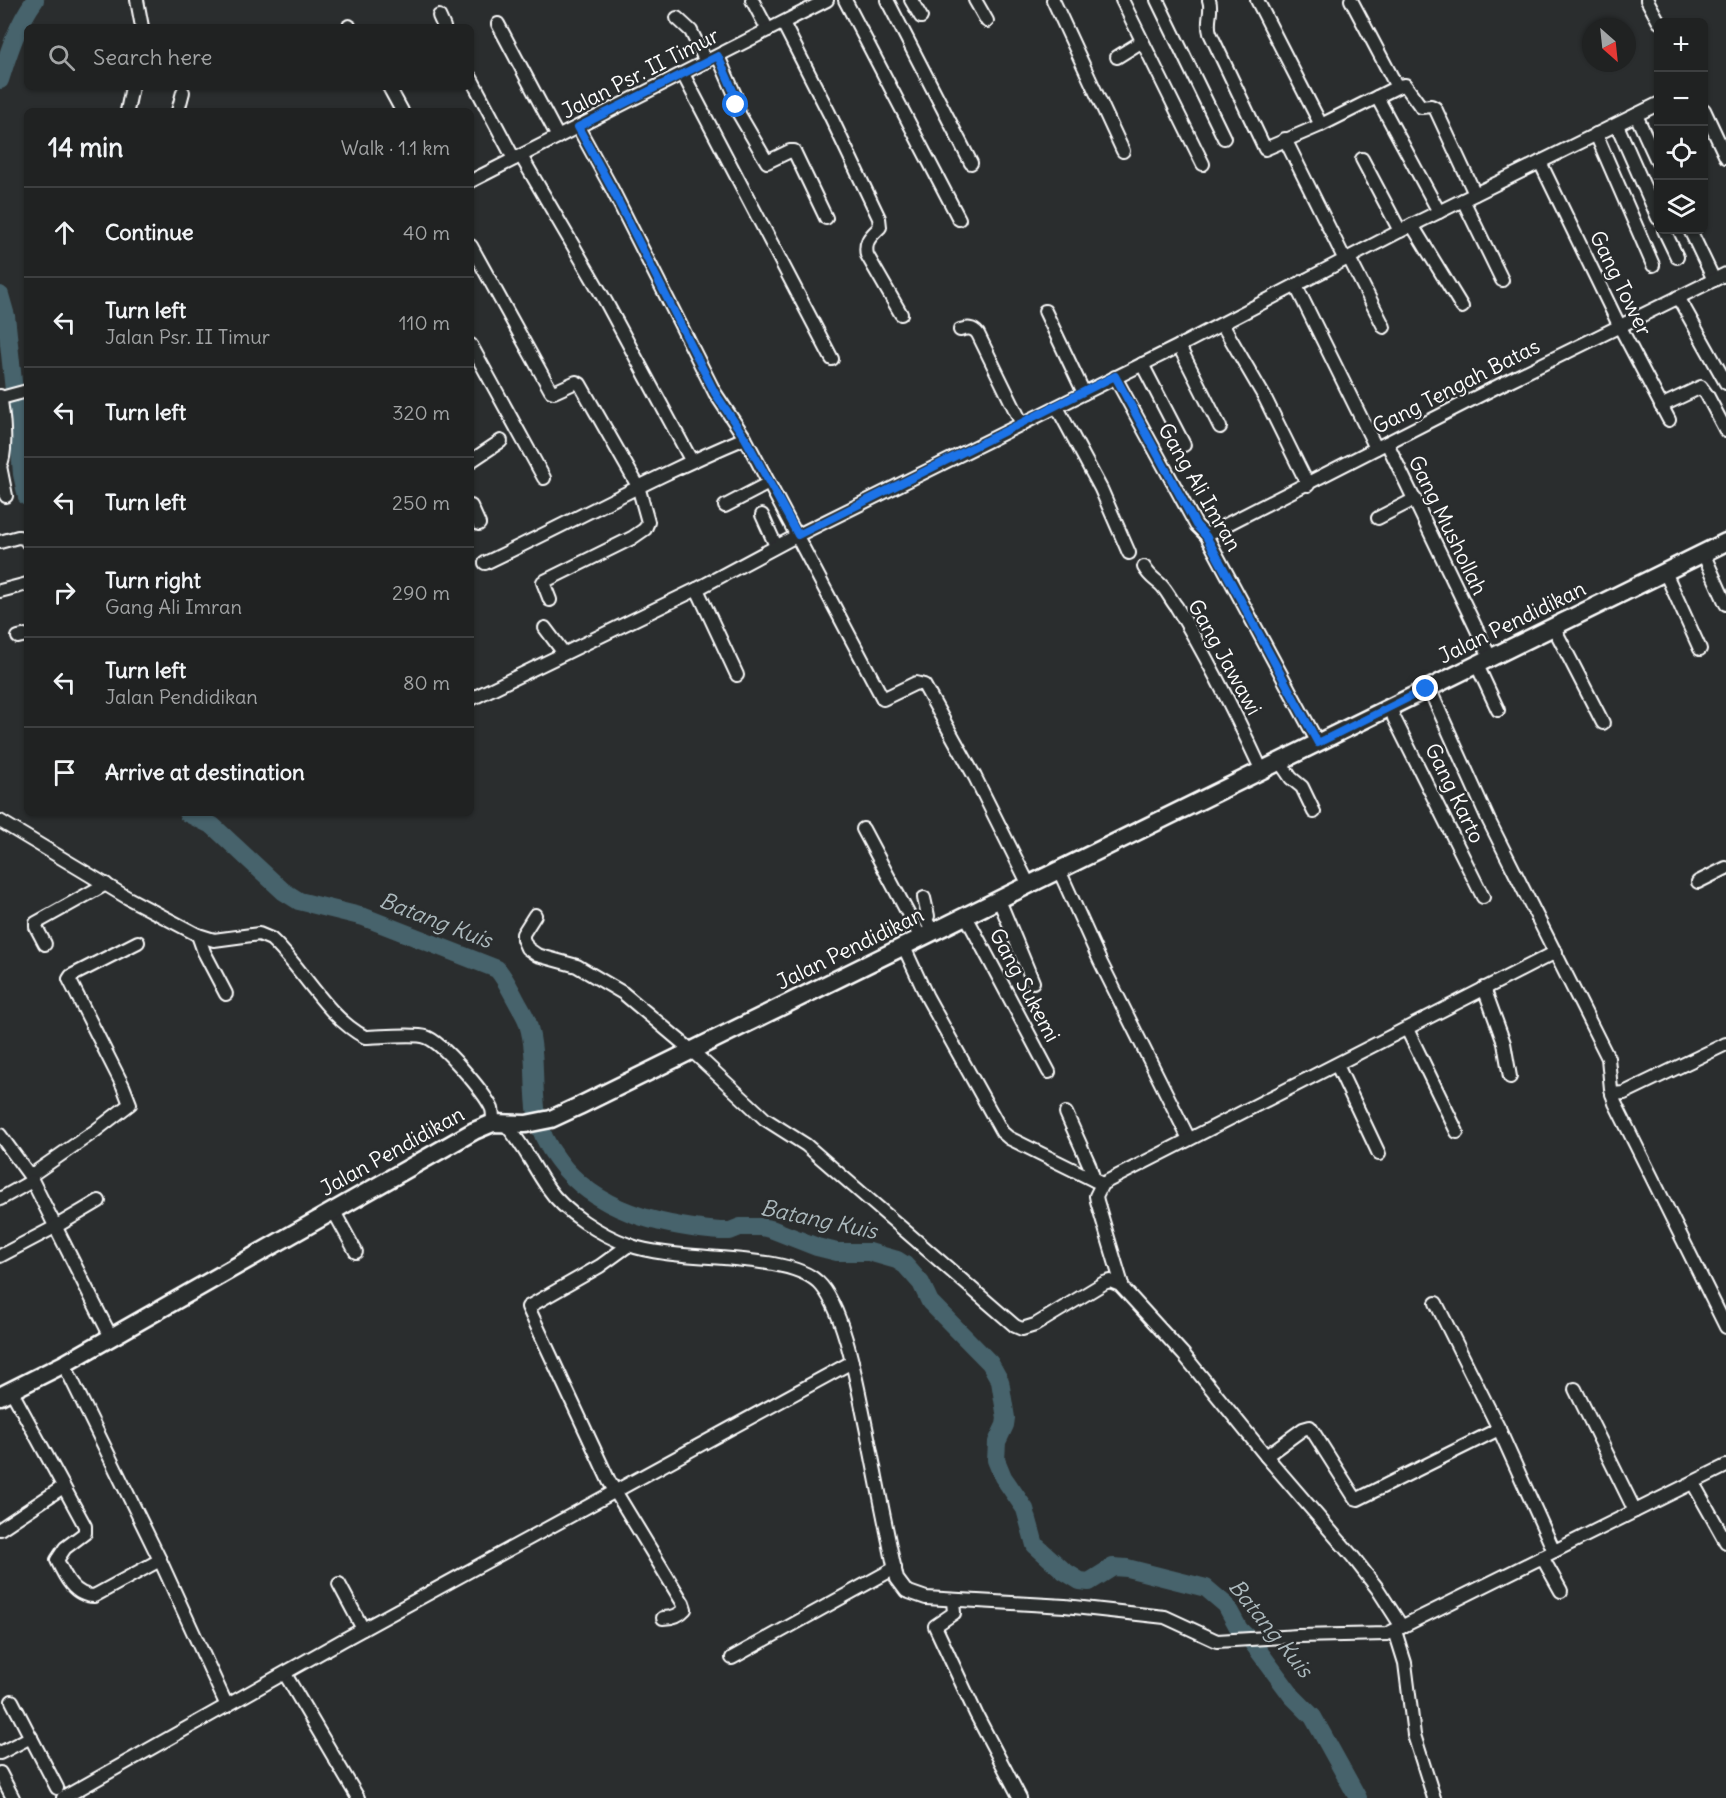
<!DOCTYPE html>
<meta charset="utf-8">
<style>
body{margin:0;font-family:Delius,sans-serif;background:#2d2f2f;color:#f1f3f6}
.controls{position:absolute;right:18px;top:18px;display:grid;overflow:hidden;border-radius:9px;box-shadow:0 2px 4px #0004}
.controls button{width:54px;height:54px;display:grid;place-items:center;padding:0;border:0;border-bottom:2px solid #3d3f40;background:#202222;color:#f1f3f6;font:30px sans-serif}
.compass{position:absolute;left:1582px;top:18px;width:54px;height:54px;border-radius:50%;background:#202222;box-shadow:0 2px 4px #0004;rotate:153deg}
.stop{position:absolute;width:18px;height:18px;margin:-14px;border:4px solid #1a73e8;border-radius:50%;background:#fff}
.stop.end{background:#1a73e8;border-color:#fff;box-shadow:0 2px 6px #0008}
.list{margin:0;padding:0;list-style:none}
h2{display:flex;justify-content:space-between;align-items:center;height:78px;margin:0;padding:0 24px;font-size:26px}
h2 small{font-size:20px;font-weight:400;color:#a2a4a5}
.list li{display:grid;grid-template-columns:39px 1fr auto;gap:18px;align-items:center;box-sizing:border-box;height:90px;padding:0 24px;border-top:2px solid #3d3f40}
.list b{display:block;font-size:22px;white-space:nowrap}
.list p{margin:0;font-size:20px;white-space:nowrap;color:#a2a4a5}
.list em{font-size:20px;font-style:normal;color:#a2a4a5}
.icon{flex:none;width:33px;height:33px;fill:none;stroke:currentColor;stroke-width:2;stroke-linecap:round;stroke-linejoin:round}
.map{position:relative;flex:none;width:1726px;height:1798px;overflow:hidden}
.search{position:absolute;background:#202222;box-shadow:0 2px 4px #0004;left:24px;top:24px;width:450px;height:66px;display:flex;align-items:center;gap:15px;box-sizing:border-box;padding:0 21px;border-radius:9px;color:#a2a4a5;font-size:22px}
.panel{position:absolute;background:#202222;box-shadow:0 2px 4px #0004;left:24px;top:108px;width:450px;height:708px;border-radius:9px}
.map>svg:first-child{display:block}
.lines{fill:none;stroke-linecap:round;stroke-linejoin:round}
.river{stroke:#47636c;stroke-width:18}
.minor-casing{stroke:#fff;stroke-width:16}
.secondary-casing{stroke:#fff;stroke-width:21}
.minor{stroke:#2a2d2e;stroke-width:12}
.secondary{stroke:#2a2d2e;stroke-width:16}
.route{stroke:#1a73e8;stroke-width:8}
.labels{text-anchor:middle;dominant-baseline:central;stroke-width:5;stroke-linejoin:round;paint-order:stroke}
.street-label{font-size:21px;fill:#fff;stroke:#2a2d2e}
.water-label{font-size:22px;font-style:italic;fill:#acb9bd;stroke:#2a2d2e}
</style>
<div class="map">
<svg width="1726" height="1798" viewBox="0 0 1726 1798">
<rect width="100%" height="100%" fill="#2a2d2e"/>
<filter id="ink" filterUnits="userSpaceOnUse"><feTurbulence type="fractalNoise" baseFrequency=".0167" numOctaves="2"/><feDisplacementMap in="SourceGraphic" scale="12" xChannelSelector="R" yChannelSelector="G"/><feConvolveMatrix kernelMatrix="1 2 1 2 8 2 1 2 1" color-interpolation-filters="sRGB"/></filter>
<g filter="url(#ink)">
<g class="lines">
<g class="river">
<path d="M0,80c9,-29 17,-55 35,-80"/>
<path d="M0,295l6,21 13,121 3,37 5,23"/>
<path d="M187,813l26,13 70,65 16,10 65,16 133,52c8,9 13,20 19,31 4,8 10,16 12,24 9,30 4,61 9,91 3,17 11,32 21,45 37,51 102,66 162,71h10l10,-4h20l11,2 46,18 20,5h32l28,8 8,5 16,18 9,19 60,61 10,18 6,37 -1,7 -8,17 -1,18 7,17 22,32 10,36 29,26 16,10 9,1 24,-15 14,1 79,20 20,17 13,24 13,13 40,54 21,21 45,81"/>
</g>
<g class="minor-casing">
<g id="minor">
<path d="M137,0l5,27"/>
<path d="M752,0l16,30"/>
<path d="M845,0l114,219"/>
<path d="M887,0l84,163"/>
<path d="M911,0l10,17"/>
<path d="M975,0l12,21"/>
<path d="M1053,0l70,151"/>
<path d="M1122,0l81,164"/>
<path d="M1157,0l67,138"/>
<path d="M1209,0c4,11 -3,21 1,33l55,116 56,-24 78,-39 6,-1 16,22 10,-1 4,2 40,86"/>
<path d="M1257,0l64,125"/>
<path d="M1351,0l46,87"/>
<path d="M1647,0l12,22"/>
<path d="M439,16l5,11"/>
<path d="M677,18l14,13 15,31"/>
<path d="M783,23l46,90 50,105 1,9c-9,9 -16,14 -13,28l34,59"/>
<path d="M498,24l60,113"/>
<path d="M349,26v1"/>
<path d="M718,56l17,39 4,19 28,48 23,-11h4l32,67"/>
<path d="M1117,57l24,-15"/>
<path d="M683,74l149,285"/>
<path d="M471,78l43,81"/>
<path d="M389,87l13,24"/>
<path d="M1377,97l62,115"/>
<path d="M1704,110l22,47"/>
<path d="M127,111l5,-24"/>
<path d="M178,111l5,-19"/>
<path d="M1636,115l22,48"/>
<path d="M1617,125l41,93"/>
<path d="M578,127l34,62 103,204 30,45 138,261 33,-16 8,2 51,92 54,108"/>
<path d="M1596,134l57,131"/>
<path d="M1285,139l60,121"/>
<path d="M521,156l85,146 85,158"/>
<path d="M1362,159l38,72"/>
<path d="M1540,162l80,165 49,93"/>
<path d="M471,181l356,-181"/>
<path d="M1463,200l39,80"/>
<path d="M1412,225l50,82"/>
<path d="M1664,230l13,27"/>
<path d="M1690,230l24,50"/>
<path d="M471,246l80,145 3,1 22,-10 4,2 58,102 10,36 -3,7 -13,9 -89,44 7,18"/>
<path d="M1349,258l35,69"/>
<path d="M1296,286l80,162"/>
<path d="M1678,297l48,86"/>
<path d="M1045,311l39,82"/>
<path d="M1222,324l43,74 43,87"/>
<path d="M960,330c7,-2 13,-3 18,4l44,90"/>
<path d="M471,345l73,133"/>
<path d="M1179,346l41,81"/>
<path d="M1142,364l42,81"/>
<path d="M1115,377l81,148 10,10 112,208"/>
<path d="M0,396c3,15 8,57 0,70"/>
<path d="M1,398l26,-7"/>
<path d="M1661,406l40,-19 6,8 19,36"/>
<path d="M1057,407l44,82 28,64"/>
<path d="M1387,443l103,214"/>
<path d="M471,461l30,-20"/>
<path d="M0,466l6,30"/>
<path d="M471,506l8,18"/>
<path d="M725,506l44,-23"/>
<path d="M762,515l14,31"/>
<path d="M1378,518l37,-19"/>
<path d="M1206,535l300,-153 220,-108"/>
<path d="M0,542l18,-5 7,1 2,4"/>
<path d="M1703,553l23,51"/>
<path d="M485,563c87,-41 171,-88 260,-125"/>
<path d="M1144,567c5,9 9,11 16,17 6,5 11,16 16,22 33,54 60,109 86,165"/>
<path d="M1665,572l35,77"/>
<path d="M697,589l40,86"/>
<path d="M0,591l27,-7"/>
<path d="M1553,626l50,97"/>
<path d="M545,628l18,24"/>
<path d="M18,637l9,-2"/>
<path d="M1476,663l22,47"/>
<path d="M1429,688l60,133 119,237 3,31 4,14 111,224"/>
<path d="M471,699l226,-110 101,-54 381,-189 221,-115 258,-127"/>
<path d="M1391,707l3,11 89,179"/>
<path d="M1280,762l11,16 11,9 12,25"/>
<path d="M0,821l128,77 70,37 16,5 45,-6 12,5c31,28 56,79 94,98 14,0 50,-4 61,0 16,5 59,56 66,72 1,4 1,9 1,14"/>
<path d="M863,829l58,109"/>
<path d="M1059,870l41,91 89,178"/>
<path d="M1698,882l28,-14"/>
<path d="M924,898l4,18 -2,4 7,12"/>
<path d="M999,900l34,82"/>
<path d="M535,915l-12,19v5l4,9 10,7 40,11 46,27 68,57 74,69 41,26 209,181 7,3 13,-4 69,-42 6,-2 10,4 64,70 82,101 87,101 24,31 25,39"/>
<path d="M966,916l83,156"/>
<path d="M198,935l6,17 22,42"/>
<path d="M45,944l-9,-17v-4l70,-39"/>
<path d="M904,947l23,50 75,135 7,6 93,46"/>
<path d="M1484,988l20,55 6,34"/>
<path d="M1407,1029l50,103"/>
<path d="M1337,1065l42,89"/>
<path d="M1612,1094l12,-1 102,-49"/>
<path d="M1066,1113l23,51 5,16"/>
<path d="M505,1124c18,19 28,43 43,64 16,24 53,47 81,57 47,18 157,6 189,37 27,25 41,113 49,150 10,49 19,98 30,147l9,12 20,7 139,8 100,11 52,24 81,-5 89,-2 339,-168"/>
<path d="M0,1135l30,41 81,161"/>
<path d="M30,1176l65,-45 35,-27 -7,-18 -54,-107 2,-3 67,-34"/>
<path d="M0,1199l32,-18"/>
<path d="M333,1210l23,42"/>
<path d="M629,1245l-29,21 -72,41 81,174 74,122 2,6c-6,7 -13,9 -22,9"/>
<path d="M0,1256l55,-29 44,-26"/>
<path d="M1123,1288l-26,-87 -1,-5 6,-12 454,-232"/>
<path d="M1436,1303l63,126 55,122"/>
<path d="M64,1364l96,196 67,146"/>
<path d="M1575,1389l60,122"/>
<path d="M11,1390l74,136v7l-20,15 -8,12c8,17 17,36 37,36l66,-36"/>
<path d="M1266,1456l37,-27 7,-2 45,71 3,1 141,-70"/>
<path d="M1693,1483l33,59"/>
<path d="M0,1529l63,-42"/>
<path d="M1542,1557l19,34"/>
<path d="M339,1584l24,45"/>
<path d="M953,1600l1,13 -19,13 41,88 44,84"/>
<path d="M1395,1631l10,32 9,72 20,63"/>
<path d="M732,1658l163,-90"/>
<path d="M285,1674l73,124"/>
<path d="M12,1701l45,87"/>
<path d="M0,1753l31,-16"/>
<path d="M0,1773l13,25"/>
<path d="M63,1798l280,-158 509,-278"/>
</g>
</g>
<g class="secondary-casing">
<path id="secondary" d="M0,1396l64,-32 410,-233 19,-8 33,1 25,-5 28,-13 1147,-564"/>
</g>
<use href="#minor" class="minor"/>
<use href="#secondary" class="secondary"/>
</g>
</g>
<g class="lines" filter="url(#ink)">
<path class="route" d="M736,105l-1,-10 -17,-39 -140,71 34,62 103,204 30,45 53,97 317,-159 81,149 10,11 112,207 108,-54"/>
</g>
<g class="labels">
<g class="street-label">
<text transform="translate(640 73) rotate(-27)">Jalan Psr. II Timur</text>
<text transform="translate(1621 283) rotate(64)">Gang Tower</text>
<text transform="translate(1456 386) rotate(-27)">Gang Tengah Batas</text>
<text transform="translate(1200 487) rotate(60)">Gang Ali Imran</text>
<text transform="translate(1448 525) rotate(64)">Gang Mushollah</text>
<text transform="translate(1512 622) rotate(-26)">Jalan Pendidikan</text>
<text transform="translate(1225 657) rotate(61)">Gang Jawawi</text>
<text transform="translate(1455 793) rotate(64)">Gang Karto</text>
<text transform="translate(850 948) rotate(-26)">Jalan Pendidikan</text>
<text transform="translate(1025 985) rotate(62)">Gang Sukemi</text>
<text transform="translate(392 1151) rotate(-29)">Jalan Pendidikan</text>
</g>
<g class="water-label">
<text transform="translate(436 920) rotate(21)">Batang Kuis</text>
<text transform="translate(819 1219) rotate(12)">Batang Kuis</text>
<text transform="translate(1271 1628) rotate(51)">Batang Kuis</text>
</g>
</g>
</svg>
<div class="controls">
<button>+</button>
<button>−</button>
<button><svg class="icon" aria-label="locate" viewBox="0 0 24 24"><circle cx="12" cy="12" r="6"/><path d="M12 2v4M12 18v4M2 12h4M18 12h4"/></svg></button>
<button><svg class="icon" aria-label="layers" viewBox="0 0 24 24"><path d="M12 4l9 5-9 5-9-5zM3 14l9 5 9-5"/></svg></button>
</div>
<svg class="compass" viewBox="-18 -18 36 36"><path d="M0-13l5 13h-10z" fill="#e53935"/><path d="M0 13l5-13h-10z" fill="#a2a4a5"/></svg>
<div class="stop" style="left:736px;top:105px"></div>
<div class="stop end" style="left:1426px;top:689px"></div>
<div class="search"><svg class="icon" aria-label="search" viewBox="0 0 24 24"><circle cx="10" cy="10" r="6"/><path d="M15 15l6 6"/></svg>Search here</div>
<section class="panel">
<h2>14 min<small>Walk · 1.1 km</small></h2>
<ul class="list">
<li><svg class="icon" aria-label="ahead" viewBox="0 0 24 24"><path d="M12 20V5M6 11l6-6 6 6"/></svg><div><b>Continue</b></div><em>40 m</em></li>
<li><svg class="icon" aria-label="left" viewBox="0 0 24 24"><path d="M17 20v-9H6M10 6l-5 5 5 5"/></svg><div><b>Turn left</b><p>Jalan Psr. II Timur</p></div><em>110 m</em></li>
<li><svg class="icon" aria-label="left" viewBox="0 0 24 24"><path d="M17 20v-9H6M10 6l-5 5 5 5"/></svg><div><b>Turn left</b></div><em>320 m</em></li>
<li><svg class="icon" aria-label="left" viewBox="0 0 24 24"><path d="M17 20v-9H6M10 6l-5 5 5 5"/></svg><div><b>Turn left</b></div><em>250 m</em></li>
<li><svg class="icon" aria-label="right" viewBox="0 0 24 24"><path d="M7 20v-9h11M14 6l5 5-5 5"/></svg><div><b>Turn right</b><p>Gang Ali Imran</p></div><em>290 m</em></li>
<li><svg class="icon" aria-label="left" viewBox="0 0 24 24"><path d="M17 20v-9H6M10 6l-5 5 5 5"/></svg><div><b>Turn left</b><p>Jalan Pendidikan</p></div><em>80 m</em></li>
<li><svg class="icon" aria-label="arrive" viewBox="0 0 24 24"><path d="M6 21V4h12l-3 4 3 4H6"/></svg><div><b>Arrive at destination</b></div></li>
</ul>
</section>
</div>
